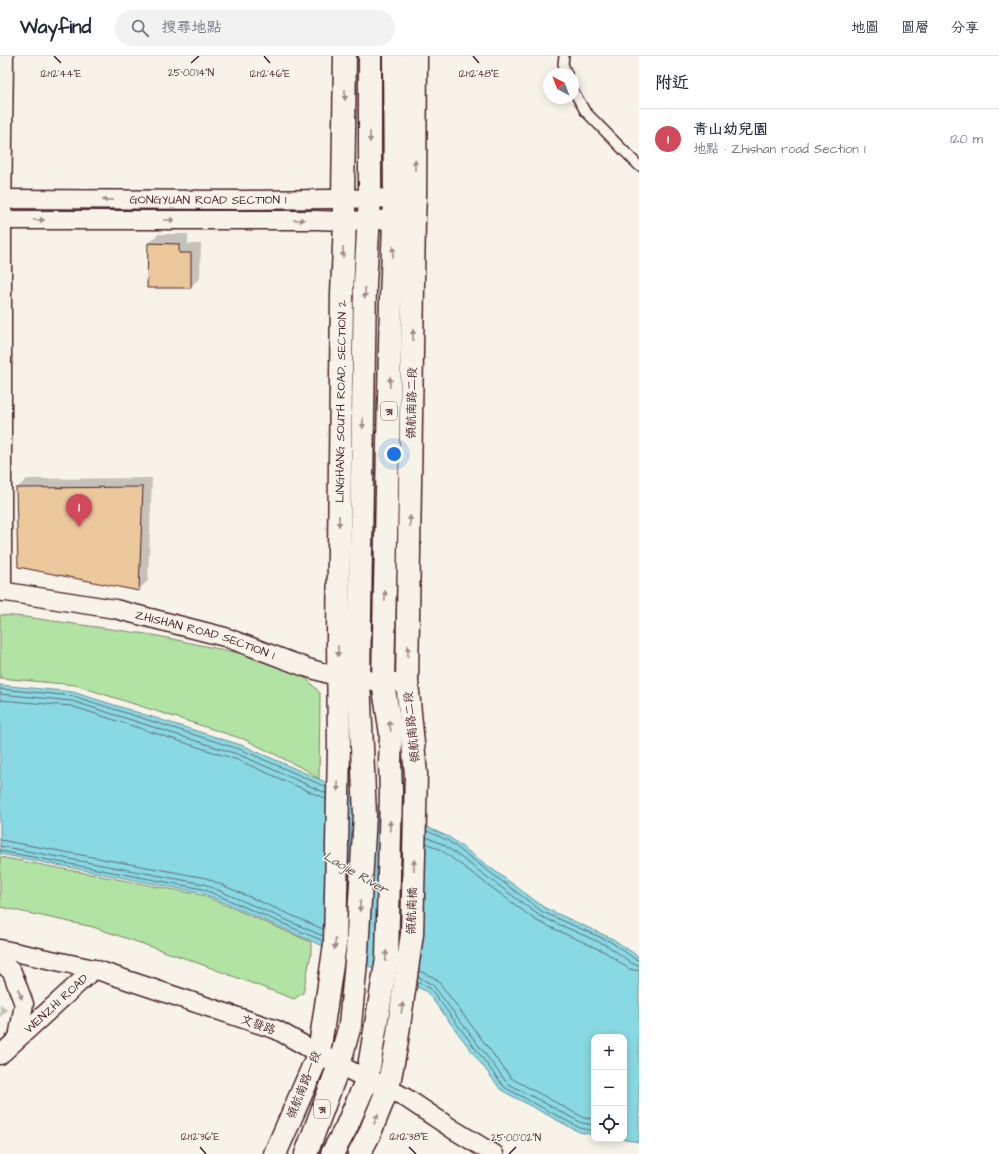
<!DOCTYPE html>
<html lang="zh-TW">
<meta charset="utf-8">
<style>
body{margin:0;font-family:"Architects Daughter","LXGW WenKai TC",sans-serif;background:#f2f2f3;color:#1f2937}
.controls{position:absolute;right:12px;bottom:12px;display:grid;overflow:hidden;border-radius:8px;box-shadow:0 2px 10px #0003}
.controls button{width:36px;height:36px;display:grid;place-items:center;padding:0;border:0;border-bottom:1px solid #e0e1e3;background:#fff;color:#1f2937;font:20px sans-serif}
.compass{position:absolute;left:543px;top:12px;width:36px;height:36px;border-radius:50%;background:#fff;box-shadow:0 2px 10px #0003;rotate:318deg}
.you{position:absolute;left:394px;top:398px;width:14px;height:14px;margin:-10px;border:3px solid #fff;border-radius:50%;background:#1a73e8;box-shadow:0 0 0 6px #1a73e833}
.badge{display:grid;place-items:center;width:26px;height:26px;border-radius:50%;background:#d1495b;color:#fff;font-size:13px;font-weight:700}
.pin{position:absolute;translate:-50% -33px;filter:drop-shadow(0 1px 2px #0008)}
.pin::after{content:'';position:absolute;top:21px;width:14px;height:12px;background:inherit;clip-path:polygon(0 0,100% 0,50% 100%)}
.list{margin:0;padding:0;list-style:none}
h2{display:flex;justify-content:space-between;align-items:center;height:52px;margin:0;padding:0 16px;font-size:17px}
h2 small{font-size:13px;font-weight:400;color:#747a83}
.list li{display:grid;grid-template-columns:26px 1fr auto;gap:12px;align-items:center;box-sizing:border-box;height:60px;padding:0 16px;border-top:1px solid #e0e1e3}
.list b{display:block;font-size:15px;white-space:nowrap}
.list p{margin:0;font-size:13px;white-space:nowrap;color:#747a83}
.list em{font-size:13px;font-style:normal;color:#747a83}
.icon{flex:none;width:22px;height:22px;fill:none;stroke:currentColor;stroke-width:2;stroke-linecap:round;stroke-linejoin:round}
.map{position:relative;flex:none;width:639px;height:1098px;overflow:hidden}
header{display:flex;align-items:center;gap:24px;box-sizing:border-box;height:56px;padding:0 20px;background:#fff;border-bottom:1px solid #e0e1e3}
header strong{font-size:19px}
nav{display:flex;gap:22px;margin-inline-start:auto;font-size:14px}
.search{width:280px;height:36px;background:#f2f2f3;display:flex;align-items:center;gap:10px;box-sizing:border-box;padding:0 14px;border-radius:22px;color:#747a83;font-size:15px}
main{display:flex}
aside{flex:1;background:#fff}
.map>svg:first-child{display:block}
.green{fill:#b1e3a4;stroke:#7e8168}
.water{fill:#88d9e3;stroke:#6f8f99}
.shadow{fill:#0003}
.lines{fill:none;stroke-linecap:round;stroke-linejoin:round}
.shore{stroke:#636975;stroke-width:1}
.building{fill:#ecc89d;stroke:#4a1f2b}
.lane-casing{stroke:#4a1f2b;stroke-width:12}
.street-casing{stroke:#4a1f2b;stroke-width:21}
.secondary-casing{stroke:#4a1f2b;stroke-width:25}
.primary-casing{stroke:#4a1f2b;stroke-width:25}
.lane{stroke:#f7f3e8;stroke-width:9}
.street{stroke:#f7f3e8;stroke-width:18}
.secondary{stroke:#f7f3e8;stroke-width:22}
.primary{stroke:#f7f3e8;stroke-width:22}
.oneway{fill:#a0898a}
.ticks{fill:none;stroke:#4a1f2b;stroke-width:1.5}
.labels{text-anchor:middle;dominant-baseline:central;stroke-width:3;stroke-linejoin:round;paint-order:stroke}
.shield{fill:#f7f3e8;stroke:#7e5f64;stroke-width:1}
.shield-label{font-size:11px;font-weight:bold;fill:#4a1f2b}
.street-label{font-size:12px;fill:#4a1f2b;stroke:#f7f3e8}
.water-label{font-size:13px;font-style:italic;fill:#5a4e59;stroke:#f7f3e8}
.ticks-label{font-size:10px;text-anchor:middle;fill:#4a1f2b;stroke:#f7f3e8;stroke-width:3;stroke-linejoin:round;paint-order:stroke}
</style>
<header>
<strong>Wayfind</strong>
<div class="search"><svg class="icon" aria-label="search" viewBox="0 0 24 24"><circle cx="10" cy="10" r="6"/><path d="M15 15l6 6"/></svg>搜尋地點</div>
<nav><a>地圖</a><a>圖層</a><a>分享</a></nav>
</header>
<main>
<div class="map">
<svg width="639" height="1098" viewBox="0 0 639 1098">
<rect width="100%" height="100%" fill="#f7f3e8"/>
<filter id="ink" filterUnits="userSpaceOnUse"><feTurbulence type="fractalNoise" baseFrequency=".025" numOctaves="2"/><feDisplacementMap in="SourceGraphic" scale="8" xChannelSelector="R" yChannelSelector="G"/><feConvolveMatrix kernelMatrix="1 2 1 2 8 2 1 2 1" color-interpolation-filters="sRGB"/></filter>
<g filter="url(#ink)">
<g class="green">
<path d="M0,559l25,2 128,18 114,24 40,20 13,14 -1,86 -13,-9 -60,-30 -171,-55 -75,-7z"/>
<path d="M0,801l202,38 109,47v12l-8,39 -9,6 -107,-40 -94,-32 -93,-20z"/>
</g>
<path class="water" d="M0,629l73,7 171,54 205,91 96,71 68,31 26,18v185l-19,-3h4v-102h-30v98l-15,-3 -78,-42 -75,-99 -224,-98 -202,-39z"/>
<g class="shadow">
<path d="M158,178h30v10h13l-1,34 -10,9 -41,-43z"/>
<path d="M152,422l-4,103 -10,9 -121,-102 10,-9z"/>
<path d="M0,947l7,7 -7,7z"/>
</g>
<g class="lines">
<g class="shore">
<path d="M0,633l73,7 169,54 84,37"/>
<path d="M0,638l72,7 168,54 86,38"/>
<path d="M0,644l71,6 167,54 88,39"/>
<path d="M427,775l20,9 96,72 68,30 24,17 4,1"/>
<path d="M426,781l18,8 96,71 68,30 25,18 6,1"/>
<path d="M0,784l206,38 117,51"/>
<path d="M426,787l15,7 96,71 68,31 24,17 10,2"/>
<path d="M0,790l204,38 119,52"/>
<path d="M0,795l203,38 120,52"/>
<path d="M419,915l14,6 5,4 73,97 73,40 10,1"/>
<path d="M418,921l15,8 74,98 75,40 12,2"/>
<path d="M417,926l13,6 74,99 76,41 14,3"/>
</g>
</g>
<g class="building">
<path d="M148,187l31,1v9h12v35h-44z"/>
<path d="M143,431l-4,104 -121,-24 -2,-79z"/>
</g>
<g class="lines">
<g class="lane-casing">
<g id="lane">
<path d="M564,0l-1,8 4,10"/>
<path d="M573,34l12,21 54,55"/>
</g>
</g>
<g class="street-casing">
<g id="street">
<path id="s1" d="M0,143l241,1 168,-2"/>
<path d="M0,164h316l29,1 62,-2"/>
<path id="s2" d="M0,535l115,18 110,28 80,30 33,10 45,5h24"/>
<path d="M2,536v-372l2,-164"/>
<path d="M0,893l94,20 183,61 62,35 28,14 21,9 18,10 48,32 40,24"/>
<path d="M0,905l12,11 12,32 -6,34"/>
<path id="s3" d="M0,999l94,-86"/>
</g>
</g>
<g class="secondary-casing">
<g id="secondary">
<path id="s4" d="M275,1098l44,-101 16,-109 4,-197 -1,-111 4,-342 3,-73 -2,-22 2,-143"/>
<path d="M359,1098l10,-19 19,-47 8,-41 16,-113 4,-160 -9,-92 7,-464 1,-20 1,-142"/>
</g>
</g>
<g class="primary-casing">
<g id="primary">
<path d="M306,1098l33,-89 11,-40 7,-74 8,-136 -6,-135 6,-396 5,-86v-142"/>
<path d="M332,1098l14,-26 21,-49 20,-121 4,-166 -1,-28 1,-30 -8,-52 8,-383 4,-101 -1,-142"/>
</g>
</g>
<use href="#lane" class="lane"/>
<use href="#street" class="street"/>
<use href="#secondary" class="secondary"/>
<use href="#primary" class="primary"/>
</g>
<defs><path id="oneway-solid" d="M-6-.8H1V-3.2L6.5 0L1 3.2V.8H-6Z"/></defs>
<g class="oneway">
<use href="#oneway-solid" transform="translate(345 39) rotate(90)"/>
<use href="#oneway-solid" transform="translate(370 81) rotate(90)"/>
<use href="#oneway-solid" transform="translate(415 109) rotate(-90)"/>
<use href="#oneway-solid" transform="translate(108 144) rotate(-180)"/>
<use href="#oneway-solid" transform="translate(39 164)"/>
<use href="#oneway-solid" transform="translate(169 164)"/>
<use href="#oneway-solid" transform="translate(299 164)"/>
<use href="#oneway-solid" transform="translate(343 196) rotate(92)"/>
<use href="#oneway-solid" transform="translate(393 196) rotate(-88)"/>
<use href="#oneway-solid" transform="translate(365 237) rotate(91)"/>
<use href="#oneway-solid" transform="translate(413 279) rotate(-89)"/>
<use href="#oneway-solid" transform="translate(390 326) rotate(-89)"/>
<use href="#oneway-solid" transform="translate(363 367) rotate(91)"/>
<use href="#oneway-solid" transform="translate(339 465) rotate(91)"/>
<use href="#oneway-solid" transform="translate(410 465) rotate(-89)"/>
<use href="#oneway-solid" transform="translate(385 540) rotate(-89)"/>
<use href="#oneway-solid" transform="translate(338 595) rotate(89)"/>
<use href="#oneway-solid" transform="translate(408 595) rotate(-89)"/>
<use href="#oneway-solid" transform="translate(390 670) rotate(-99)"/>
<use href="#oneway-solid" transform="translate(338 730) rotate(91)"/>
<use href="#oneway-solid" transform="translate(390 770) rotate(-89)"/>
<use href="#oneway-solid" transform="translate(414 809) rotate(-89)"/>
<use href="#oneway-solid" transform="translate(360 850) rotate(93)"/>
<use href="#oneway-solid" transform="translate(335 888) rotate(95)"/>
<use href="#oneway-solid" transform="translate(386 900) rotate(-86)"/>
<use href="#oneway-solid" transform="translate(20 938) rotate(69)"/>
<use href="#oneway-solid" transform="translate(402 952) rotate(-82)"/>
<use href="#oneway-solid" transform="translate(376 1063) rotate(-69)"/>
</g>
</g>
<path class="ticks" d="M54,0l7,7M264,0l6,7M473,0l6,7M191,7l8,-7M200,1091l6,7M409,1091l7,7M509,1098l7,-7"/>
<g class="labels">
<g class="shield">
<rect x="381" y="346" width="16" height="18" rx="3"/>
<rect x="314" y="1044" width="16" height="18" rx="3"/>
</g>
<g class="shield-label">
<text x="389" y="355">31</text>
<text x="322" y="1053">31</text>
</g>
<g class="street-label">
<text stroke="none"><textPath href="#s1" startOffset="208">GONGYUAN ROAD SECTION 1</textPath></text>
<text stroke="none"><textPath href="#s4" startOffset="763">LINGHANG SOUTH ROAD, SECTION 2</textPath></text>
<text transform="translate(412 347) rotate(-89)">領航南路二段</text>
<text stroke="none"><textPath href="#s2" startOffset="210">ZHISHAN ROAD SECTION 1</textPath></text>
<text transform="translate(412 671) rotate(-96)">領航南路二段</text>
<text transform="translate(412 855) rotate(-88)">領航南橋</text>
<text stroke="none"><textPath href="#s3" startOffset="76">WENZHI ROAD</textPath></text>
<text transform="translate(258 969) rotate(20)">文發路</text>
<text transform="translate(304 1029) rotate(-68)">領航南路一段</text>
</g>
<g class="water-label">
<text transform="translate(356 817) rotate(30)">Laojie River</text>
</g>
</g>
<g class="ticks-label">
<text x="191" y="20">25°00'14"N</text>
<text x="61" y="21">121°12'44"E</text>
<text x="270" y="21">121°12'46"E</text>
<text x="479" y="21">121°12'48"E</text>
<text x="200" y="1084">121°12'36"E</text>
<text x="409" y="1084">121°12'38"E</text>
<text x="516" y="1085">25°00'02"N</text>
</g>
</svg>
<div class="controls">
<button>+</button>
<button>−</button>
<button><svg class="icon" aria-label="locate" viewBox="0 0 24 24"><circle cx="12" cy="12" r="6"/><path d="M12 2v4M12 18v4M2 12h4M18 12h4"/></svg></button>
</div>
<svg class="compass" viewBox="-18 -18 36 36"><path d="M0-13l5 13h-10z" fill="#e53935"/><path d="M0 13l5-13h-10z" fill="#747a83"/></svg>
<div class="you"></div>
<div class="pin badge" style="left:79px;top:471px">1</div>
</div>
<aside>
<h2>附近<small></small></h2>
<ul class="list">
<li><span class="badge">1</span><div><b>青山幼兒園</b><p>地點 · Zhishan road Section 1</p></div><em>120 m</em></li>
</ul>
</aside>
</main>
